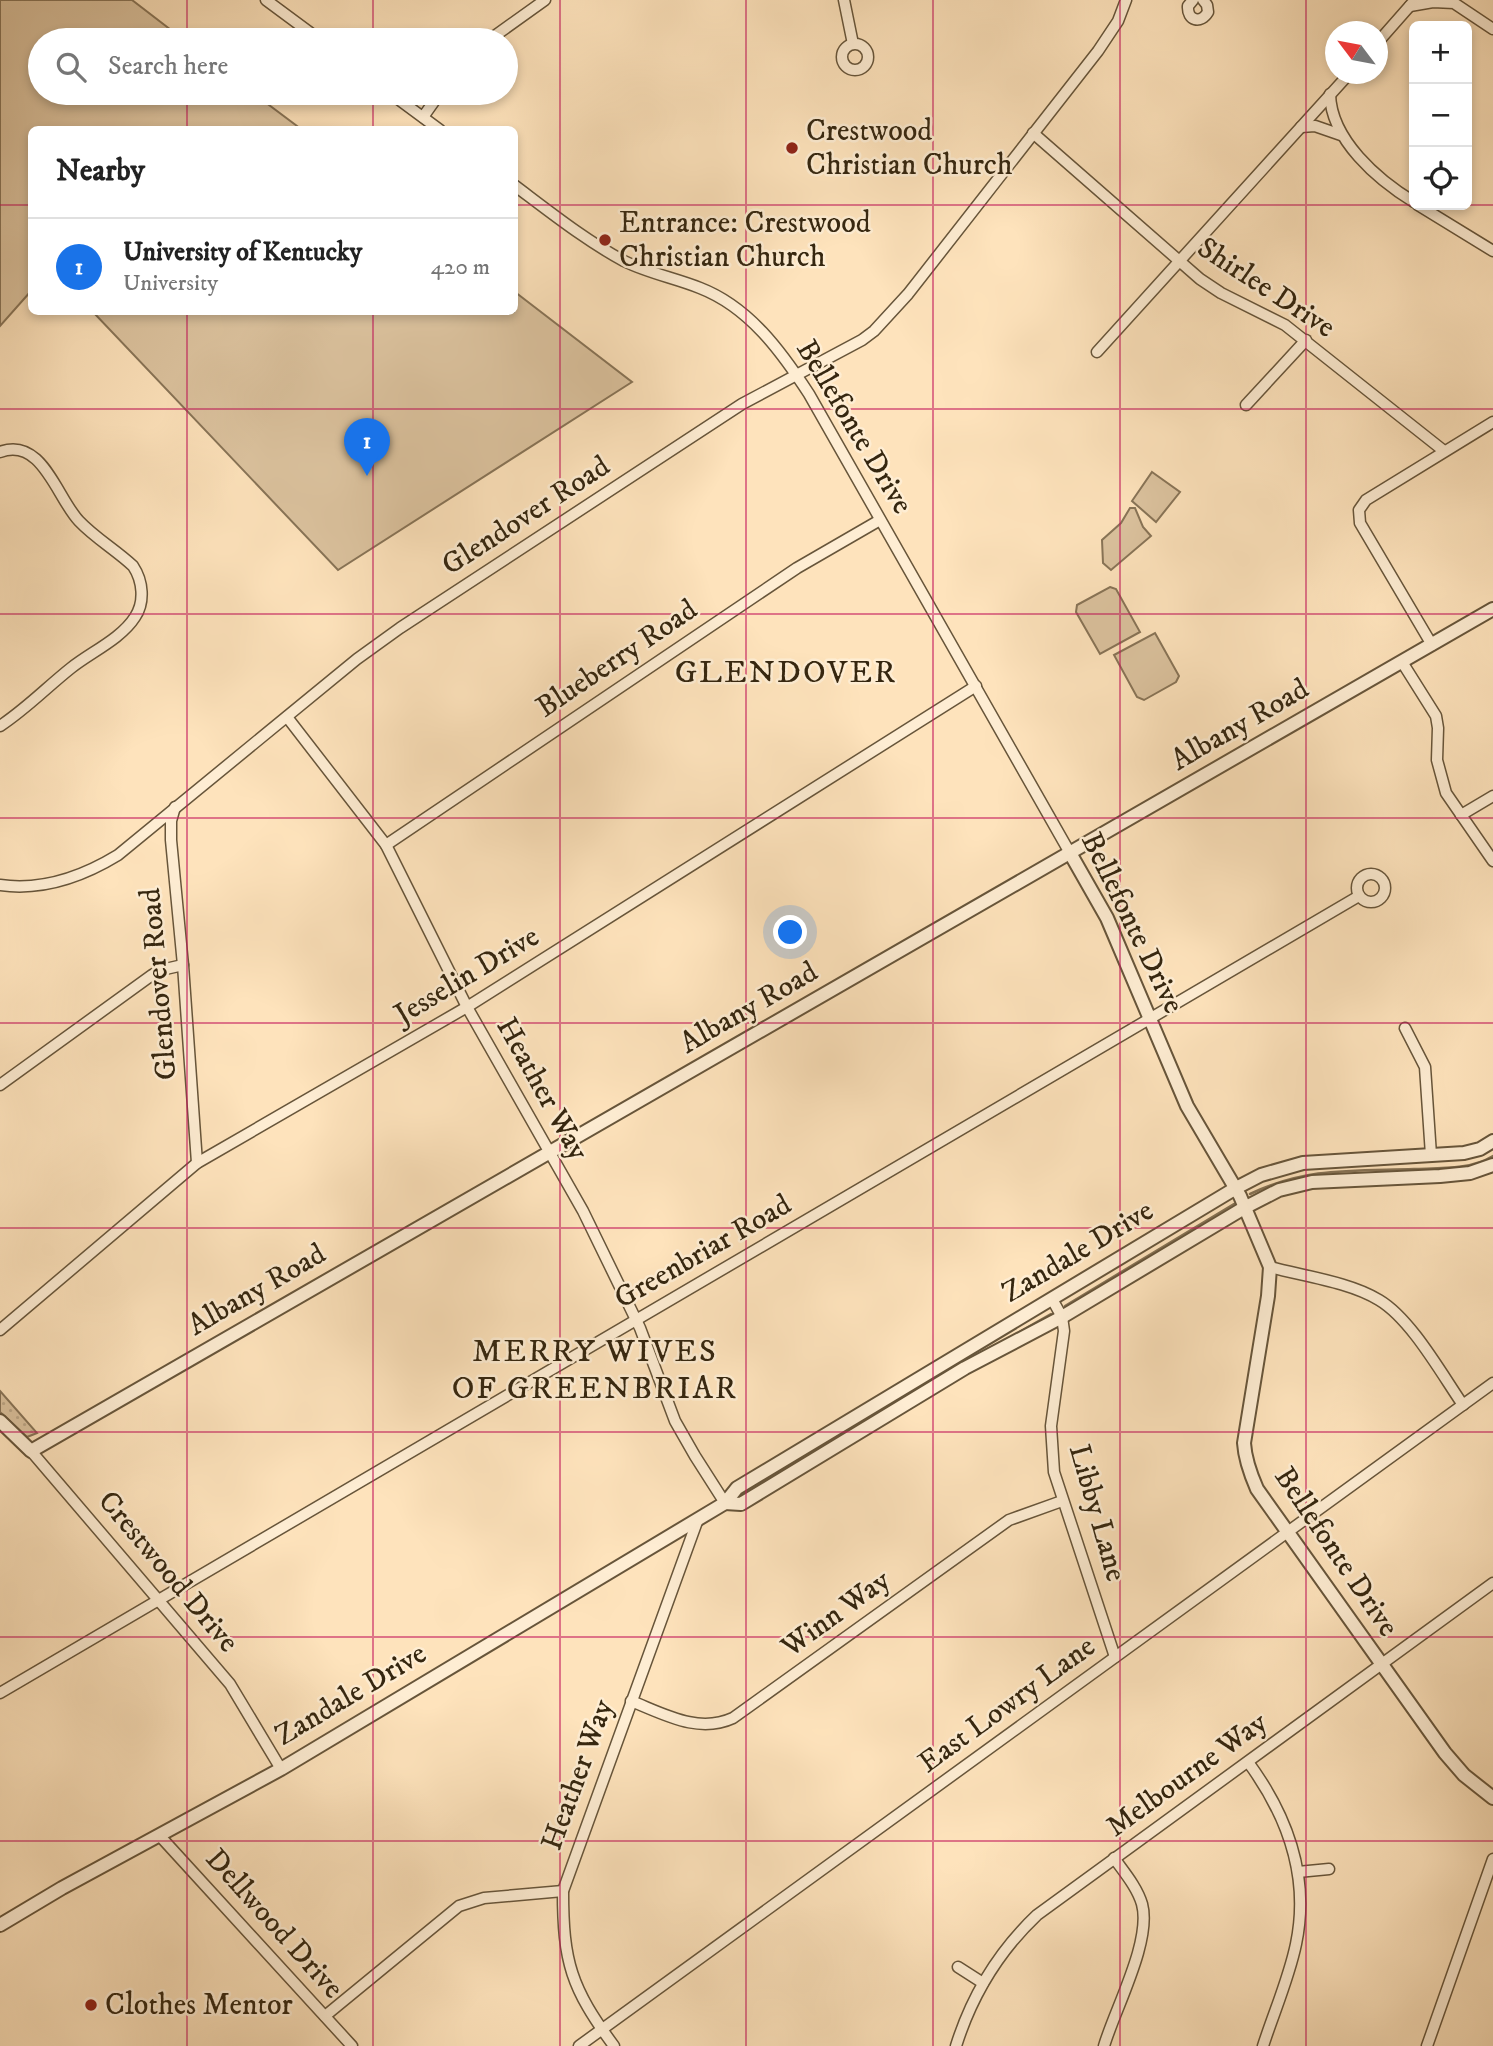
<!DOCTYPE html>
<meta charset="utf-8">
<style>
body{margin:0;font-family:"IM FELL DW Pica",serif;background:#f6f6f6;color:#222}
.controls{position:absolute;right:21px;top:21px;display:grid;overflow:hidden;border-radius:10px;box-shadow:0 4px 10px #0003}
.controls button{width:63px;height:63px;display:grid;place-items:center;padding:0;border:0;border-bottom:2px solid #e0e0e0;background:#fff;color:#222;font:35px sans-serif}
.compass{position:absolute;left:1325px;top:21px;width:63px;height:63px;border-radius:50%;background:#fff;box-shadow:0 4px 10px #0003;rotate:302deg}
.you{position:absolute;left:791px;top:933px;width:24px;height:24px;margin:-18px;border:5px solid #fff;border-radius:50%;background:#1a73e8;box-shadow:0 0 0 10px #1a73e833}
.badge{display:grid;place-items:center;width:46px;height:46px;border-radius:50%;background:#1a73e8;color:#fff;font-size:23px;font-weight:700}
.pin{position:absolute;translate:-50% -58px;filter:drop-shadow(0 2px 4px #0008)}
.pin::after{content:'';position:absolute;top:37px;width:24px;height:21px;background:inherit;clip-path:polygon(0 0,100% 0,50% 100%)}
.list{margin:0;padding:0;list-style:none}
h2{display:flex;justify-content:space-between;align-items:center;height:91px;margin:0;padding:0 28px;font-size:30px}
h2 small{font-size:23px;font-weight:400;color:#767676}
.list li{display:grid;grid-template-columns:46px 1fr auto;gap:21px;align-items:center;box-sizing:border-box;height:98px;padding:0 28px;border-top:2px solid #e0e0e0}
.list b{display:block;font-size:26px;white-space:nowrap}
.list p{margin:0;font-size:23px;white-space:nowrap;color:#767676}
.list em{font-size:23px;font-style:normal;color:#767676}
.icon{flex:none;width:38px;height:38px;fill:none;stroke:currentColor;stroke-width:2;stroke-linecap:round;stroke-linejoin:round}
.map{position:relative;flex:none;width:1493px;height:2046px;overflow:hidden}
.search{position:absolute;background:#fff;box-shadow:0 4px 10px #0003;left:28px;top:28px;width:490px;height:77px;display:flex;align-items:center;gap:18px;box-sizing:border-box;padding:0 24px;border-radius:38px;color:#767676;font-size:26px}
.panel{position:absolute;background:#fff;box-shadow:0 4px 10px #0003;left:28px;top:126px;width:490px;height:189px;border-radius:10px}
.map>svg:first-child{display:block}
.grass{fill:url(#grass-dots);stroke:#887457;stroke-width:2}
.park{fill:#dcc39f;stroke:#887457;stroke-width:2}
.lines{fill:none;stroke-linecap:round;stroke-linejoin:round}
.stream{stroke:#857153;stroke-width:2.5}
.minor-casing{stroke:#67553a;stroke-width:13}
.tertiary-casing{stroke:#67553a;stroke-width:16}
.minor{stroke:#feedd3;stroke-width:10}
.tertiary{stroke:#feedd3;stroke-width:12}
.grid{fill:none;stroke:#c2185b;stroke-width:2;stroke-opacity:0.55}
.poi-dot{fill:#8f2418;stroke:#feedd3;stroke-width:2.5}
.labels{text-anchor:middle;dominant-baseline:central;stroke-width:5;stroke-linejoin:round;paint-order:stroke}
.poi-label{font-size:30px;fill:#35260f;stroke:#feedd3;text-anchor:start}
.street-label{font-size:30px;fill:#35260f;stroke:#feedd3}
.neighbourhood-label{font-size:32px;letter-spacing:2px;fill:#35260f;stroke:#feedd3}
</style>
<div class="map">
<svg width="1493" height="2046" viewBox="0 0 1493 2046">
<defs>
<pattern id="grass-dots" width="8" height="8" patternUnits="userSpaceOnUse" patternTransform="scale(1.75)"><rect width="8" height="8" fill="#dcc39f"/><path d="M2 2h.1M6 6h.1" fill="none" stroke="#bda788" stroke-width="1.8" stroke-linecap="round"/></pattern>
</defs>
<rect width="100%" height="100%" fill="#fee3bc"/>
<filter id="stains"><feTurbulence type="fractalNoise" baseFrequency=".00286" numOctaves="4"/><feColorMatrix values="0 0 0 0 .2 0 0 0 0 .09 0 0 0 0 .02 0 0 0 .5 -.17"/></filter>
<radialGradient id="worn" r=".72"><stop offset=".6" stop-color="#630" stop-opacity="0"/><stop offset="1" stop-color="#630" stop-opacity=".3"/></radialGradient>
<path class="grass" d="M0,1391l37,42 -10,4 -27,-25z"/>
<g class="park">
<path d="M0,0h132l52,40h-144v53h213l48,36 -269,1 -1,161 -31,35z"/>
<path d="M515,292l117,90 -294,188 -245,-258h421z"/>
<path d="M1152,472l28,20 -24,30 -24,-21z"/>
<path d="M1130,508h5l8,19 8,9 -40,34 -8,-7 -1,-23 19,-17z"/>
<path d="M1110,587l6,2 24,43 -40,22 -24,-42 1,-7z"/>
<path d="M1155,633l24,43 -3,6 -32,18 -7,-3 -23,-42z"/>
</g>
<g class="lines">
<g class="stream">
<path d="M1250,1194c57,-27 103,-23 164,-25 26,-1 56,1 79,-13"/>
<path d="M1065,1306l169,-102"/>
<path d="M1002,1342l49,-28"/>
<path d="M740,1495l129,-76"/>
</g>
<g class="minor-casing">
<g id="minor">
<path d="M266,0l54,40"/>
<path d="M844,0l9,44"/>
<path d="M1193,0l-5,6c-1,15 13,18 20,6l-1,-7 -4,-5"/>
<path d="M1410,6l23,-4 21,1 39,26"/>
<path d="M489,40l56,-40"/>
<path d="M1378,42l37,-42"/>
<circle cx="855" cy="57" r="13"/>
<path d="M390,93l50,37"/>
<path d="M1330,94c1,46 48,86 84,108"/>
<path d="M423,117l17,-24"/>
<path d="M1301,127l14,-1 26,9"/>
<path d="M1033,133l167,146 21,14 64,32 159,126"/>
<path d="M514,185c36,27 71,55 110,76 24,12 51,17 76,27 49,19 81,63 109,106l261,459"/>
<path d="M1418,205l75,46"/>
<path d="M1097,352l252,-278"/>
<path d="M1246,405l60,-65"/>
<path d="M0,452c42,-16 57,46 79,69 16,17 37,29 54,45 10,15 12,36 2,51 -14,22 -44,35 -64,51 -24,19 -45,41 -71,58"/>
<path d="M1432,645l-72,-122 -1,-13 7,-10 127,-78"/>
<path d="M1402,662l34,54 2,12 -1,32 9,33 47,68"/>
<path d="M287,717l99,128 81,162 116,204 57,117 35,93 20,35 30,47"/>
<path d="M175,807l-4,14v19l12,125 14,198"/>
<path d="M1461,815l32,-19"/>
<path d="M386,845l411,-277 83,-48"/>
<circle cx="1371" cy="888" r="14"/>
<path d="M0,885c42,6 82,-8 118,-30l239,-196 43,-31 342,-224 120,-64 12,-9 34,-37 190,-243 20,-30 8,-21"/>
<path d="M1405,1028l20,39 6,88"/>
<path d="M0,1085l152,-110 9,-5 22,-5"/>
<path d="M1270,1267c33,9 80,15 109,33 32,19 62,73 84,105"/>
<path d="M1052,1299l10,18 2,14 -13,95 3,46 61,185"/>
<path d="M0,1330l197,-167 270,-156 509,-321"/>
<path d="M31,1451l199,233 51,85"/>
<path d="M0,1693l1359,-797"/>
<path d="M631,1701c33,13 67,33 102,17l276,-198 53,-19"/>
<path d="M1248,1762c39,53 62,115 48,182 -7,34 -22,68 -33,102"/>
<path d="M159,1835l193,211"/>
<path d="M1298,1872l31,-3"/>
<path d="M958,1967l25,16"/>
<path d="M325,2016l134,-110 25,-8 79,-7"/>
<path d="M579,2046l914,-663"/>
<path d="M614,2046c-43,-58 -51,-84 -51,-155l135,-372"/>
<path d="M956,2046c16,-51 42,-94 81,-131l456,-332"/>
<path d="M1104,2046c11,-37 48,-105 38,-142 -5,-17 -18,-32 -28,-46"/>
<path d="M1427,2046l66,-187"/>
</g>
</g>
<g class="tertiary-casing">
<g id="tertiary">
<path d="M1070,853l37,65 80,188 53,90 30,71 -2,29 -24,147c1,16 6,30 13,46l188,264 19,22 29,23"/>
<path d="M0,1421l31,30 1462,-842"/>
<path d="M725,1503l16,1 224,-136 97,-51 182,-109 35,-18 33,-8 128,-6 30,-3 23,-8"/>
<path d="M0,1925l62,-37 219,-119 444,-266 12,-15 499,-300 25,-13 42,-12 161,-10 16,-4 13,-8"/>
</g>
</g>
<use href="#minor" class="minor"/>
<use href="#tertiary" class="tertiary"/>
</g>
<path class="grid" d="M187,0v40M373,0v40M560,0v2046M746,0v2046M933,0v2046M1120,0v2046M1306,0v2046M187,93v37M373,93v37M0,205h32M514,205h900M1467,205h26M187,312v1734M373,312v1734M0,409h1493M0,614h1493M0,818h1493M0,1023h1493M0,1228h1493M0,1432h1493M0,1637h1493M0,1841h1493"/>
<g class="poi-dot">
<circle cx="792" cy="148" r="7"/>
<circle cx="605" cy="240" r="7"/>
<circle cx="91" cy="2005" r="7"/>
</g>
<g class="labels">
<g class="poi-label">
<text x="806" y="131">Crestwood<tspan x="806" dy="34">Christian Church</tspan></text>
<text x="619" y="223">Entrance: Crestwood<tspan x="619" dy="34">Christian Church</tspan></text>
<text x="105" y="2005">Clothes Mentor</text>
</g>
<g class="street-label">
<text transform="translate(1266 288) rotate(33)">Shirlee Drive</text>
<text transform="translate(854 427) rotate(59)">Bellefonte Drive</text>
<text transform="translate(526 516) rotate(-33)">Glendover Road</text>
<text transform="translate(617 659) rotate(-34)">Blueberry Road</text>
<text transform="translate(1240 725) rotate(-30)">Albany Road</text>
<text transform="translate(1132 923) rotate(64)">Bellefonte Drive</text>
<text transform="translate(467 976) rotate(-31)">Jesselin Drive</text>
<text transform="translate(159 984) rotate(-95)">Glendover Road</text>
<text transform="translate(749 1008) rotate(-30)">Albany Road</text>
<text transform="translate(542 1089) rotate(61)">Heather Way</text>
<text transform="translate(703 1252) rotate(-30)">Greenbriar Road</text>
<text transform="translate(1078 1252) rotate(-31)">Zandale Drive</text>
<text transform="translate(257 1290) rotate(-30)">Albany Road</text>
<text transform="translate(1097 1513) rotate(74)">Libby Lane</text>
<text transform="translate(1336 1552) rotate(56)">Bellefonte Drive</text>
<text transform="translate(168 1572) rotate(50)">Crestwood Drive</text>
<text transform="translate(836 1614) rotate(-36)">Winn Way</text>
<text transform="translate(351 1695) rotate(-31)">Zandale Drive</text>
<text transform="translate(1007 1705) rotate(-36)">East Lowry Lane</text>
<text transform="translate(578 1775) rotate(-70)">Heather Way</text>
<text transform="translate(1187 1775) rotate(-36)">Melbourne Way</text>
<text transform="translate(274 1924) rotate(48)">Dellwood Drive</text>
</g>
<g class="neighbourhood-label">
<text x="786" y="673">GLENDOVER</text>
<text x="595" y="1352">MERRY WIVES<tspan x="595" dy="37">OF GREENBRIAR</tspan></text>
</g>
</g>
<rect width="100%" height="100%" filter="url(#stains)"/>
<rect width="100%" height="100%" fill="url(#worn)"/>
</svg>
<div class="controls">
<button>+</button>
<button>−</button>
<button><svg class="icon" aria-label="locate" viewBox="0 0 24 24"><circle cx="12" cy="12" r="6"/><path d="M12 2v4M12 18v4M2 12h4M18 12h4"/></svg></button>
</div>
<svg class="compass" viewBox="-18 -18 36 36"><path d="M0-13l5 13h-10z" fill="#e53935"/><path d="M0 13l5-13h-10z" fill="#767676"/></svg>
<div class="you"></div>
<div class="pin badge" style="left:367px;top:476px">1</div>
<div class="search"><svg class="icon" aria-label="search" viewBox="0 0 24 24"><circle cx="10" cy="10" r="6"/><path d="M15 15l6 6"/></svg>Search here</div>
<section class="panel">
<h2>Nearby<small></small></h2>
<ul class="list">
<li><span class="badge">1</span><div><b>University of Kentucky</b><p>University</p></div><em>420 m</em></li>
</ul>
</section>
</div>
